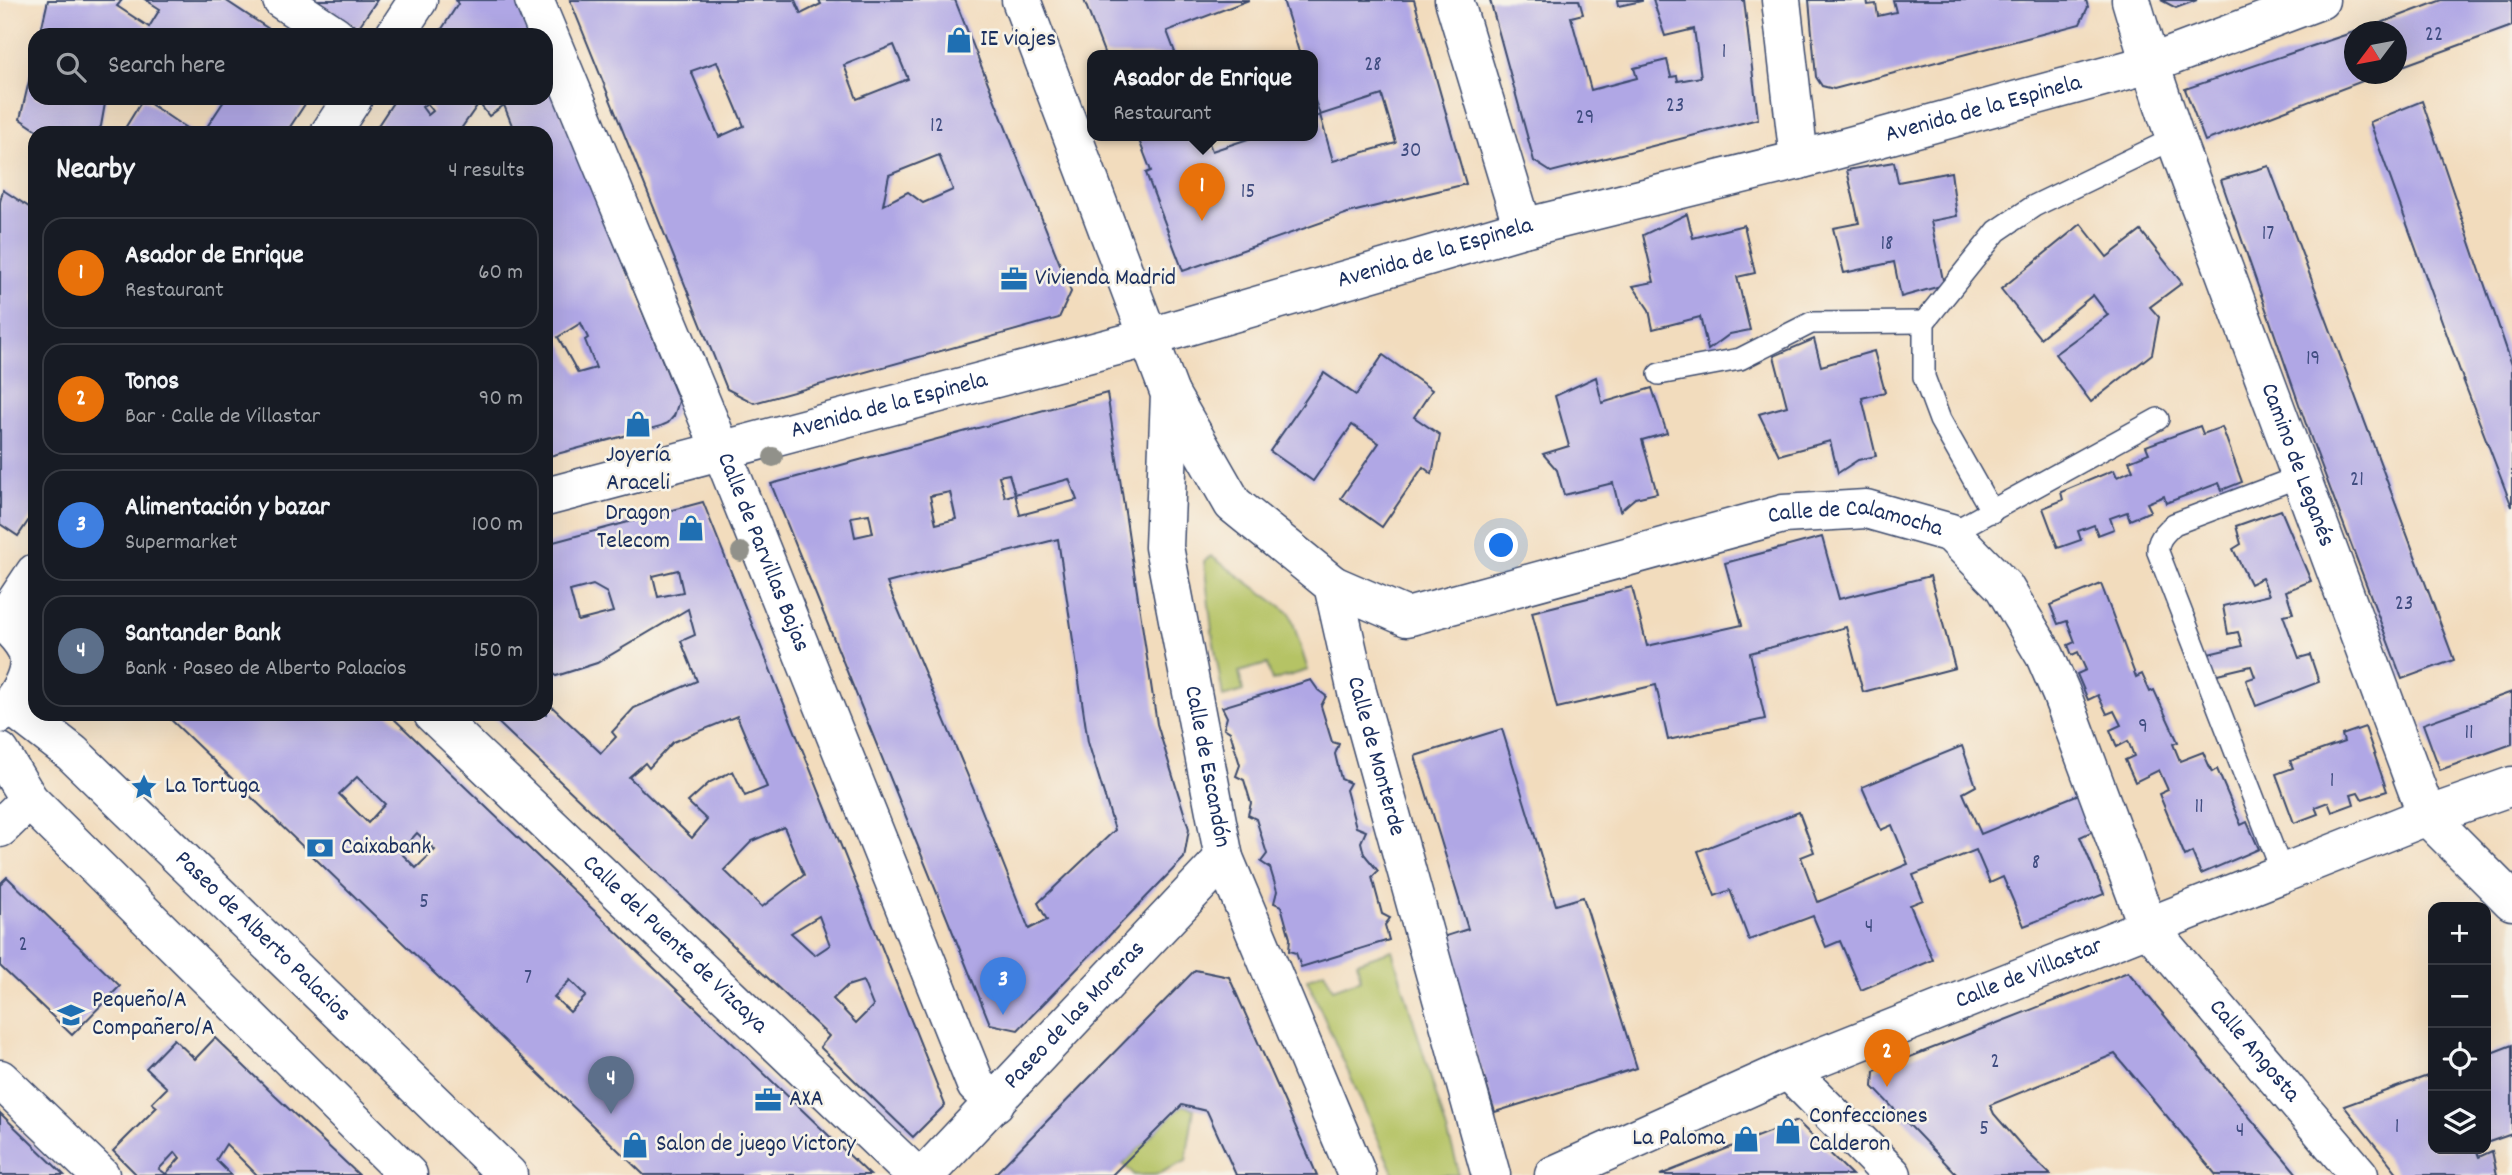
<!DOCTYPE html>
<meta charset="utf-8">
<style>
body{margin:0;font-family:Dekko,sans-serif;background:#242831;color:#f1f3f6}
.controls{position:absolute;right:21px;bottom:21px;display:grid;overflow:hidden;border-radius:14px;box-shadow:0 7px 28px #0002}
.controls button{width:63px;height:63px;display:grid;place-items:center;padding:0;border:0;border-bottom:2px solid #363941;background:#171b24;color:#f1f3f6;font:35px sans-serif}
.compass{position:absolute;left:2344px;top:21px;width:63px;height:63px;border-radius:50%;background:#171b24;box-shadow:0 7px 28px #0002;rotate:238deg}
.you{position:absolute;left:1502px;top:546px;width:24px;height:24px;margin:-18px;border:5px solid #fff;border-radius:50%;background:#1a73e8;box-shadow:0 0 0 10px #1a73e833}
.badge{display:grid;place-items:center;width:46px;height:46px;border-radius:50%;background:#d93025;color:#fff;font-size:23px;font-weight:700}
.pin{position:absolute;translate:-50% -58px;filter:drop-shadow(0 2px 4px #0008)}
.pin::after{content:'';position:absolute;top:37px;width:24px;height:21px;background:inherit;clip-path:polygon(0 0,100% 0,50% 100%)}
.popup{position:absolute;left:1087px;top:50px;width:231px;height:91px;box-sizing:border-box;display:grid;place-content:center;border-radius:14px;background:#171b24;filter:drop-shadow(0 2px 5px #0005);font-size:23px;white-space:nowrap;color:#9ea1a6}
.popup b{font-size:26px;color:#f1f3f6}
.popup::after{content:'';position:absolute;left:50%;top:100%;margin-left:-14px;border:14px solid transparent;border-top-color:#171b24}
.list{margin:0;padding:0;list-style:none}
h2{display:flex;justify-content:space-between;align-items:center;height:91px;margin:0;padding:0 28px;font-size:30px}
h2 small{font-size:23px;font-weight:400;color:#9ea1a6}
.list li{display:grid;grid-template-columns:46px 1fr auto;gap:21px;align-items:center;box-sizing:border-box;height:112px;margin:0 14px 14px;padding:0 14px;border:2px solid #363941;border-radius:21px}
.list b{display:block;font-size:26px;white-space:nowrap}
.list p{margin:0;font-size:23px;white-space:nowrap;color:#9ea1a6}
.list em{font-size:23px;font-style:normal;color:#9ea1a6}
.icon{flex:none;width:38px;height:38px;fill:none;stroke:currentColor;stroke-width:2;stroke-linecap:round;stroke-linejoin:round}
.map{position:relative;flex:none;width:2512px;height:1175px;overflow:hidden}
.search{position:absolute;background:#171b24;box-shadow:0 7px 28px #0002;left:28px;top:28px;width:525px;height:77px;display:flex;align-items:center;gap:18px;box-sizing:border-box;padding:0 24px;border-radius:21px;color:#9ea1a6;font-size:26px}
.panel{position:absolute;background:#171b24;box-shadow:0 7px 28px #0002;left:28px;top:126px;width:525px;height:595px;border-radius:21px}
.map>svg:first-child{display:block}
.green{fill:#b5c365;stroke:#687962;stroke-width:2}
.building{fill:#b0a7e5;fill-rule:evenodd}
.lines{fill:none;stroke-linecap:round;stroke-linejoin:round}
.lane-casing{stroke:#3b496c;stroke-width:24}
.street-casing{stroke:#3b496c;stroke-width:41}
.lane{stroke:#fff;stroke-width:21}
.street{stroke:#fff;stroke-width:38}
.tree{fill:#91918a}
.labels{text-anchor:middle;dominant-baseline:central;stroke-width:5;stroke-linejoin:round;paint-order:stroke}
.number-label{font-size:21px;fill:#404d80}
.poi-label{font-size:24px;fill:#1b2f5e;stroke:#f7f3e8;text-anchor:start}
.street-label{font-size:24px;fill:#1b2f5e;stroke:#f7f3e8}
</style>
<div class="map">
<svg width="2512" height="1175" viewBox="0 0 2512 1175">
<rect width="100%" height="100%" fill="#f7f3e8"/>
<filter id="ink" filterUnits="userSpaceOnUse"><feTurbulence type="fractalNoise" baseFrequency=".0143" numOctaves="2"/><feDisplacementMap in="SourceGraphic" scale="14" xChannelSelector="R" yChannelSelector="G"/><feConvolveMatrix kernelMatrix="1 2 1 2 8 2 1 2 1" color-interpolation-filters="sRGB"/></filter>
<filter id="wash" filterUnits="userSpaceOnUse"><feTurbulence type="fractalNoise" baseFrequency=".00686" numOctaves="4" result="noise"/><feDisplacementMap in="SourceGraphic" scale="28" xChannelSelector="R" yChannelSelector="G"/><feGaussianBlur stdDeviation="1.57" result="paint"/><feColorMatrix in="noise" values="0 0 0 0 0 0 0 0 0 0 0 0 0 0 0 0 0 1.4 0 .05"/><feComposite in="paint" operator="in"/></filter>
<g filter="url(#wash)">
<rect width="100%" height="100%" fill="#f2dcbd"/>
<g class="green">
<path d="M1211,556l79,57 18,57 -36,11 -5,-17 -28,8 4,19 -20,6 -11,-66 -8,-70z"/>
<path d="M1392,950l65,214 1,11h-64l-87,-196 17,-8 9,18 28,-10 -4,-17z"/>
<path d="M1182,1105l12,4 -8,52 -31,14h-21l-11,-11z"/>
</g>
<g id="blocks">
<g class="building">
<path d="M48,0h74l-5,6 32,21 11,-18 -14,-9h79l53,35h-238z"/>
<path d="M315,0h62l-19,28z"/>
<path d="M456,0h60l14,35h-92l20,-31z"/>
<path d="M570,0h225l6,14 20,-10 -2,-4h136l116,292 -12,26 -305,85 -27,-14zM894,45l14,34 -51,20 -13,-34zM717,62l27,64 -25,11 -28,-66zM939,155l14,35 -30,13 -15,-11 -25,13 6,-30z"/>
<path d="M1084,0h165l-82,31 9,24h-71z"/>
<path d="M1283,0h131l52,184 -118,29 -165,58 -37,-98 5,-2 -14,-36h69l6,16 48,-16h52v-17l8,-3 13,46 63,-18 -14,-48 -62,20 -8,-23v-37h-12z"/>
<path d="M1490,0h89l4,14 -12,3 20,73 46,-12 -3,-10 33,-8 4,17 6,-1 1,5 23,-4 -7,-48 -29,7 -12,-36h91l14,119 -207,53 -17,-11z"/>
<path d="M1617,0h25v1l-24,5z"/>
<path d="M1809,0h58l1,5 8,-1 2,12 18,-4 -3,-12h193l2,7 -8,17 -246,65 -12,-3 -6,-9z"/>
<path d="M2161,0h36l-21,8z"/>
<path d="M2442,0h70v26l-115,42v-36h-40z"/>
<path d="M2354,32v42h27l-176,67 -20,-52z"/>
<path d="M34,60l1,38h71l-5,28 -5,7h-55l-21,-14z"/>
<path d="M546,76l133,325 -5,15 -6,7 -7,3 -115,31v-324h-31l-11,-28 -15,11 -10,-13 -21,30h-85l23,-35h150zM427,103l6,8 -5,4 -6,-8zM581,323l7,15 -3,2 11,28 -18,5 -20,-36z"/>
<path d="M226,98h83l-23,35h-83z"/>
<path d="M143,99l34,23 17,11h-72z"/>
<path d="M2422,101l90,264v142l-48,-125 -94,-260z"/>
<path d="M1894,162l4,20 53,-10 6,44 -26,5 13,64 -43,12 -7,-35 -50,11 -11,-45 26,-5 -12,-53z"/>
<path d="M2269,166l185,494 -52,19 -94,-249 -87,-250z"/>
<path d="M3,190l32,21v300l-17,25 -18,-12v-322z"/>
<path d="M1687,214l6,24 51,-13 11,48 -18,4 13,53 -20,4 -22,16 -8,-33 -47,12 -4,-19 -16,-24 21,-4 -11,-47z"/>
<path d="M2081,224l26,33 34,-26 41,52 -32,24 9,10 -7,37 -61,48 -36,-48 53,-39 -15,-20 -53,43 -39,-49z"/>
<path d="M1814,339l7,27 53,-15 11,41 -23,6 14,58 -18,4 -20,13 -8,-32 -51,14 -20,-41 28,-8 -13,-50z"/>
<path d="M1383,355l49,35 -18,27 26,18 -8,39 -9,-7 -41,60 -41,-29 38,-55 -27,-18 -39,56 -43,-30 54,-78 32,22z"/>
<path d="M1596,377l6,26 50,-15 15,45 -25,7 15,53 -22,5 -15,13 -7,-28 -49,12 -7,-25 -14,-16 26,-8 -14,-50z"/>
<path d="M1107,393l50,331 32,105 -5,29 -166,172 -28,-6 -219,-540zM1009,474l6,20 54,-15 8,21 -57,15 -5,-21 -10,3 -6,-21zM950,492l6,27 -20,5 -6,-28zM869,514l4,19 -18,4 -4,-20zM1058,539l30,203 27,88 -77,73 9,17 -18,9 -54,-136 -88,-210z"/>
<path d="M2200,426l3,8 19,-7 20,55 -20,8 -3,-7 -53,20 -2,-7 -17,7 4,8 -21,9 -3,-8 -17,6 4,11 -16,6 -4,-10 -16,6 3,9 -23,8 -15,-40 20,-8 -2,-8 53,-22 3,7 16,-7 -4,-9 20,-8 -3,-7z"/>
<path d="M703,502l242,603 -32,32 -93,-90 9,-11 -340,-322h57v-13l55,52 15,-16 -4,-5 22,-24 63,-27 -16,-40 14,-6 -7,-26 -91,54 -41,13 -10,-10v-122zM678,570l5,22 -25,5 -5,-21zM593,585l14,8 6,19 -35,9 -8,-30zM737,716l30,71 -22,9 -12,-25 -23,11 -22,20 19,18 -15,18 -63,-61 16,-14 4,5 24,-26zM784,827l20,48 -42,32 -38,-37 28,-29zM819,916l11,29 -15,10 -24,-22zM863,981l10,25 -17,17 -23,-24 14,-13z"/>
<path d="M2281,510l30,71 -25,10 7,22 -10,2 16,43 11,-3 9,27 -63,24 -10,-26 9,-3 -4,-11 -42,10 -5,-21 38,-9 -4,-14 -10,2 -5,-28 46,-11 -7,-17 -12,6 -17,-35 8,-5 -5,-18z"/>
<path d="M1822,537l17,62 91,-23 25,92 -92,24 -17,-65 -96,26 15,66 -97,21 -12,-55 -99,23 -25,-96 100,-25 15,59 95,-21 -17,-62z"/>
<path d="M2101,584l35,93 6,-3 8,18 4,-2 24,52 -5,2 7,17 23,-9 9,20 5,-3 24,56 6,-3 12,27 -58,25 -9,-22 -7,4 -26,-62 9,-4 -9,-20 -24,12 -10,-22 9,-4 -6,-15 -11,6 -7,-17 11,-5 -7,-14 -7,3 -9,-19 -10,5 -11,-26 9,-4 -8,-18 -6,3 -4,-10 7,-3 -8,-21 -9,3 -8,-19z"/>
<path d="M1311,680l7,10 8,6 -5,10 11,36 7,2 -4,10 6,25 9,4 -4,7 10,37 10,4 -5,11 3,12 14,17 -6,6 10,37 8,4 -5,7 4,15 -88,27 -5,-14 -7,-2 1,-13 -9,-32 -7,-3 3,-12 -7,-23 -9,-6 6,-8 -11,-35 -8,-4 3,-12 -7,-23 -8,-4 4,-11 -10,-33 -6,-4 3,-11 -5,-10z"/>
<path d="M2512,692v52l-72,26 -17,-46z"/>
<path d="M165,714h224l481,461h-226zM357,777l28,27 -17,19 -29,-29zM417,833l18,17 -19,18 -16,-16zM570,980l16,16 -16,16 -16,-15z"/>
<path d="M2365,727l22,64 -25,8 -4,-7 -7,2 3,10 -22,8 -4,-10 -13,5 3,7 -24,9 -18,-49 17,-6 -3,-7 54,-19 -2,-7z"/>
<path d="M1502,729l54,176 27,-8 54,171 -142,44 -55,-174 28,-9 -53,-173z"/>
<path d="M1962,746l14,40 -13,7 18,41 98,-40 14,37 -13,6 24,57 -80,32 -21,-49 -13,6 -14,-33 -63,25 10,25 -13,5 23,55 -72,30 -21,-49 -14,6 -13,-31 -64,24 -19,-50 -15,6 -17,-45 101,-39 15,40 -13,5 17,45 90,-38 -16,-39 -11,5 -19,-43z"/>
<path d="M7,877l113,109 -48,49 -72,-69v-82z"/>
<path d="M1195,970l34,7 88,198h-81l-29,-64 -25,-6 -70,70h-118z"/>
<path d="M2128,972l170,203h-82l-101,-121 -125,51 4,9 33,38 24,23h-94l-84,-88 1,-16z"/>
<path d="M215,1038l59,57 85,80h-102l-31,-31 -10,16 15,15h-94l-24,-24 44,-44 -5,-4 15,-15 -21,-20 28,-29 21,20zM175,1152l5,6 -14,16 -7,-5z"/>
<path d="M2512,1045v89l-26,9v-88z"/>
<path d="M2433,1074v75h43l3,8 13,-6 5,24h-98l-55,-69z"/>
<path d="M0,1113l59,57 5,5h-64z"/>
<path d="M1797,1121l55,54h-192z"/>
</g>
</g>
</g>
<g filter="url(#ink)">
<use href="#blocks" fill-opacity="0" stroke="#3b496c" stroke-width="2"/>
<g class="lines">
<g class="lane-casing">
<g id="lane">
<path d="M1659,374l81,-15 71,-36 113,-1"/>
<path d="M1992,512l-52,-92 -16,-43v-55l73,-91 37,-25 141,-68"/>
<path d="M1951,533l207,-114"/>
<path d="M2283,874l-125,-322c-1,-13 7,-19 16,-28l127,-48"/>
</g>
</g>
<g class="street-casing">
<g id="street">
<path d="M282,0l53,35"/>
<path id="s1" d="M534,0l188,452 254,633 19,18"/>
<path id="s2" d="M1021,0l149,394 -6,153 60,311 133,317"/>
<path d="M1454,0l69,228"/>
<path d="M1781,0l18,160"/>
<path id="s3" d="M2131,0l19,64 25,74 252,678 85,85"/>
<path d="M395,35l23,-35"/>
<path d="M330,133l23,-35"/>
<path id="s4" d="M1170,394l63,110 100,81 24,107 134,483"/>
<path id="s5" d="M546,497l601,-159 376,-110 276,-68 351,-96 170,-64"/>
<path id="s6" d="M1333,585l74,32 376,-103 83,-5 85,24 53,54 41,69 16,37 87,234 211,248"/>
<path d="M0,618c8,8 21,20 26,31 10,22 -10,51 -26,65"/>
<path d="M3,621l32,-48"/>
<path id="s7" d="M10,705l62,48 436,422"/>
<path id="s8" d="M433,714l482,461"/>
<path d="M0,752l29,48 379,375"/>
<path d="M0,828l29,-28"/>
<path d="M1788,1070l104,105"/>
<path d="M0,1079l100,96"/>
<path id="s9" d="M925,1175l299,-317"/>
<path id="s10" d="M1554,1175l234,-105 639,-254 85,-30"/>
</g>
</g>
<use href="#lane" class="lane"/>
<use href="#street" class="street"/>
</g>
<g class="tree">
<circle cx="773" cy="457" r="10"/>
<circle cx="741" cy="552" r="10"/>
</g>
</g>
<defs>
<g id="shop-bare" transform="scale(2.1)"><path d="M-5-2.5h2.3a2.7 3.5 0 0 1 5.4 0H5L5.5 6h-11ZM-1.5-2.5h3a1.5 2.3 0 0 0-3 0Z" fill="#1f6fb2" stroke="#f7f3e8" stroke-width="2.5" paint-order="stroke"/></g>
<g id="office-bare" transform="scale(2.1)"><path d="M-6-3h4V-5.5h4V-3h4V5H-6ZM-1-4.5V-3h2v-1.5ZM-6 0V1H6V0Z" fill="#1f6fb2" stroke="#f7f3e8" stroke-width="2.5" paint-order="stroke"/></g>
<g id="sight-bare" transform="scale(2.1)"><path d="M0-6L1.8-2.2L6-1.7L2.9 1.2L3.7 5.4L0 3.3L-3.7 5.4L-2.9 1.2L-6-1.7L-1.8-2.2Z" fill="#1f6fb2" stroke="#f7f3e8" stroke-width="2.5" paint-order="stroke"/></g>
<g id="bank-bare" transform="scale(2.1)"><path d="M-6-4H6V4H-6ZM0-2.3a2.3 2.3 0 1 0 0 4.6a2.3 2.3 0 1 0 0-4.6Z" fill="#1f6fb2" stroke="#f7f3e8" stroke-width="2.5" paint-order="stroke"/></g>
<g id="school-bare" transform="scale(2.1)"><path d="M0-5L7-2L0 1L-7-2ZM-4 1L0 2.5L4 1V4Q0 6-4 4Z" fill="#1f6fb2" stroke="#f7f3e8" stroke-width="2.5" paint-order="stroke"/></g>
</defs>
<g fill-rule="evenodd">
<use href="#shop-bare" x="959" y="40"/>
<use href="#office-bare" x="1014" y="279"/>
<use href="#shop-bare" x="638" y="424"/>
<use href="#shop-bare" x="691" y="528"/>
<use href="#sight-bare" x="144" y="787"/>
<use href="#bank-bare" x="320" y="848"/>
<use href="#school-bare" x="71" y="1015"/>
<use href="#office-bare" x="768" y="1100"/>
<use href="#shop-bare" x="1788" y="1131"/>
<use href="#shop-bare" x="1746" y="1139"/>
<use href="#shop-bare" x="635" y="1145"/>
</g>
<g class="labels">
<g class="number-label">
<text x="2434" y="36">22</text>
<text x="1724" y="53">1</text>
<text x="1373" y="66">28</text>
<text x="1675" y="107">23</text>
<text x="1585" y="119">29</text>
<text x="937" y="127">12</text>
<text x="1411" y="152">30</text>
<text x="1248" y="193">15</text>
<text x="2268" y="235">17</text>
<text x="1887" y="245">18</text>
<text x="2313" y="360">19</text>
<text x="2357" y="481">21</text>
<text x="2404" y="605">23</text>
<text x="2143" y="728">9</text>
<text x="2469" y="734">11</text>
<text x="2332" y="782">1</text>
<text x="2199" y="808">11</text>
<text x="2036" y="864">8</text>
<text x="424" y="903">5</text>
<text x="1869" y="928">4</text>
<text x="23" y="946">2</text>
<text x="528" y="979">7</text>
<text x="1995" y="1063">2</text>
<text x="2397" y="1128">1</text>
<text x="1984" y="1130">5</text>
<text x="2240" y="1132">4</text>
</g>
<g class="poi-label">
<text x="980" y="40">IE viajes</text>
<text x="1035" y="279">Vivienda Madrid</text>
<text x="638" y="456" text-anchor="middle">Joyería<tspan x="638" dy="28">Araceli</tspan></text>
<text x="670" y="514" text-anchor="end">Dragon<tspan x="670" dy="28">Telecom</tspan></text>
<text x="165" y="787">La Tortuga</text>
<text x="341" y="848">Caixabank</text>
<text x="92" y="1001">Pequeño/A<tspan x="92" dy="28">Compañero/A</tspan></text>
<text x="789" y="1100">AXA</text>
<text x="1809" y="1117">Confecciones<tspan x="1809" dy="28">Calderon</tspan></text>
<text x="1725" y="1139" text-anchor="end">La Paloma</text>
<text x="656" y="1145">Salon de juego Victory</text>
</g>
<g class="street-label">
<text stroke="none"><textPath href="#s5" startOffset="1489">Avenida de la Espinela</textPath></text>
<text stroke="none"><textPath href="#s5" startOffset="922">Avenida de la Espinela</textPath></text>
<text stroke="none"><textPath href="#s5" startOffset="355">Avenida de la Espinela</textPath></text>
<text stroke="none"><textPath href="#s3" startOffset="494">Camino de Leganés</textPath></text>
<text stroke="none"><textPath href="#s6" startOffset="544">Calle de Calamocha</textPath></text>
<text stroke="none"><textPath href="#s1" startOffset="598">Calle de Parvillas Bajas</textPath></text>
<text stroke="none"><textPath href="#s4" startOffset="432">Calle de Monterde</textPath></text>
<text stroke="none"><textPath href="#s2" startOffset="798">Calle de Escandón</textPath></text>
<text stroke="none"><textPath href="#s7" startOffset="343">Paseo de Alberto Palacios</textPath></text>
<text stroke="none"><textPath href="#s8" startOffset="334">Calle del Puente de Vizcaya</textPath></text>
<text stroke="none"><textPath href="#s10" startOffset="516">Calle de Villastar</textPath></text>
<text stroke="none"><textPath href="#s9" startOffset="219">Paseo de las Moreras</textPath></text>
<text stroke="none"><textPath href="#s6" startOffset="1251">Calle Angosta</textPath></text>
</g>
</g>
</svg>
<div class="controls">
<button>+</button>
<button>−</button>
<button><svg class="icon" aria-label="locate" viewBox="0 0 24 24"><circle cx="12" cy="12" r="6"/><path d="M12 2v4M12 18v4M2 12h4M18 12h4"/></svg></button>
<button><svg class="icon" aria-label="layers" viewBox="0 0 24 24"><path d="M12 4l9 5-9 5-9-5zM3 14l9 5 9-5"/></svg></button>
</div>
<svg class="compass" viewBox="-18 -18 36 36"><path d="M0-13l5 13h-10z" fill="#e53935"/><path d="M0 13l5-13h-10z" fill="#9ea1a6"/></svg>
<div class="you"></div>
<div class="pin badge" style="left:1202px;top:221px;background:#e8710a">1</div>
<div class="popup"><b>Asador de Enrique</b>Restaurant</div>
<div class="pin badge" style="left:1887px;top:1087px;background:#e8710a">2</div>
<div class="pin badge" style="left:1003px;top:1015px;background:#3f7fe0">3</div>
<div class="pin badge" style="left:611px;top:1114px;background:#5c6f8a">4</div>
<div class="search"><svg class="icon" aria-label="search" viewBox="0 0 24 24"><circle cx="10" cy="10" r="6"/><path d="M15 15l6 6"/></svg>Search here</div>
<section class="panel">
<h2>Nearby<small>4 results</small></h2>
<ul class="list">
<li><span class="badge" style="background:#e8710a">1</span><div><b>Asador de Enrique</b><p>Restaurant</p></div><em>60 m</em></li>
<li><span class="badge" style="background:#e8710a">2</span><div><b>Tonos</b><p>Bar · Calle de Villastar</p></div><em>90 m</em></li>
<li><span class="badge" style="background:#3f7fe0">3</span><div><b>Alimentación y bazar</b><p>Supermarket</p></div><em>100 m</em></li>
<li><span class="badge" style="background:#5c6f8a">4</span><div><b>Santander Bank</b><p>Bank · Paseo de Alberto Palacios</p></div><em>150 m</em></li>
</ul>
</section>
</div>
